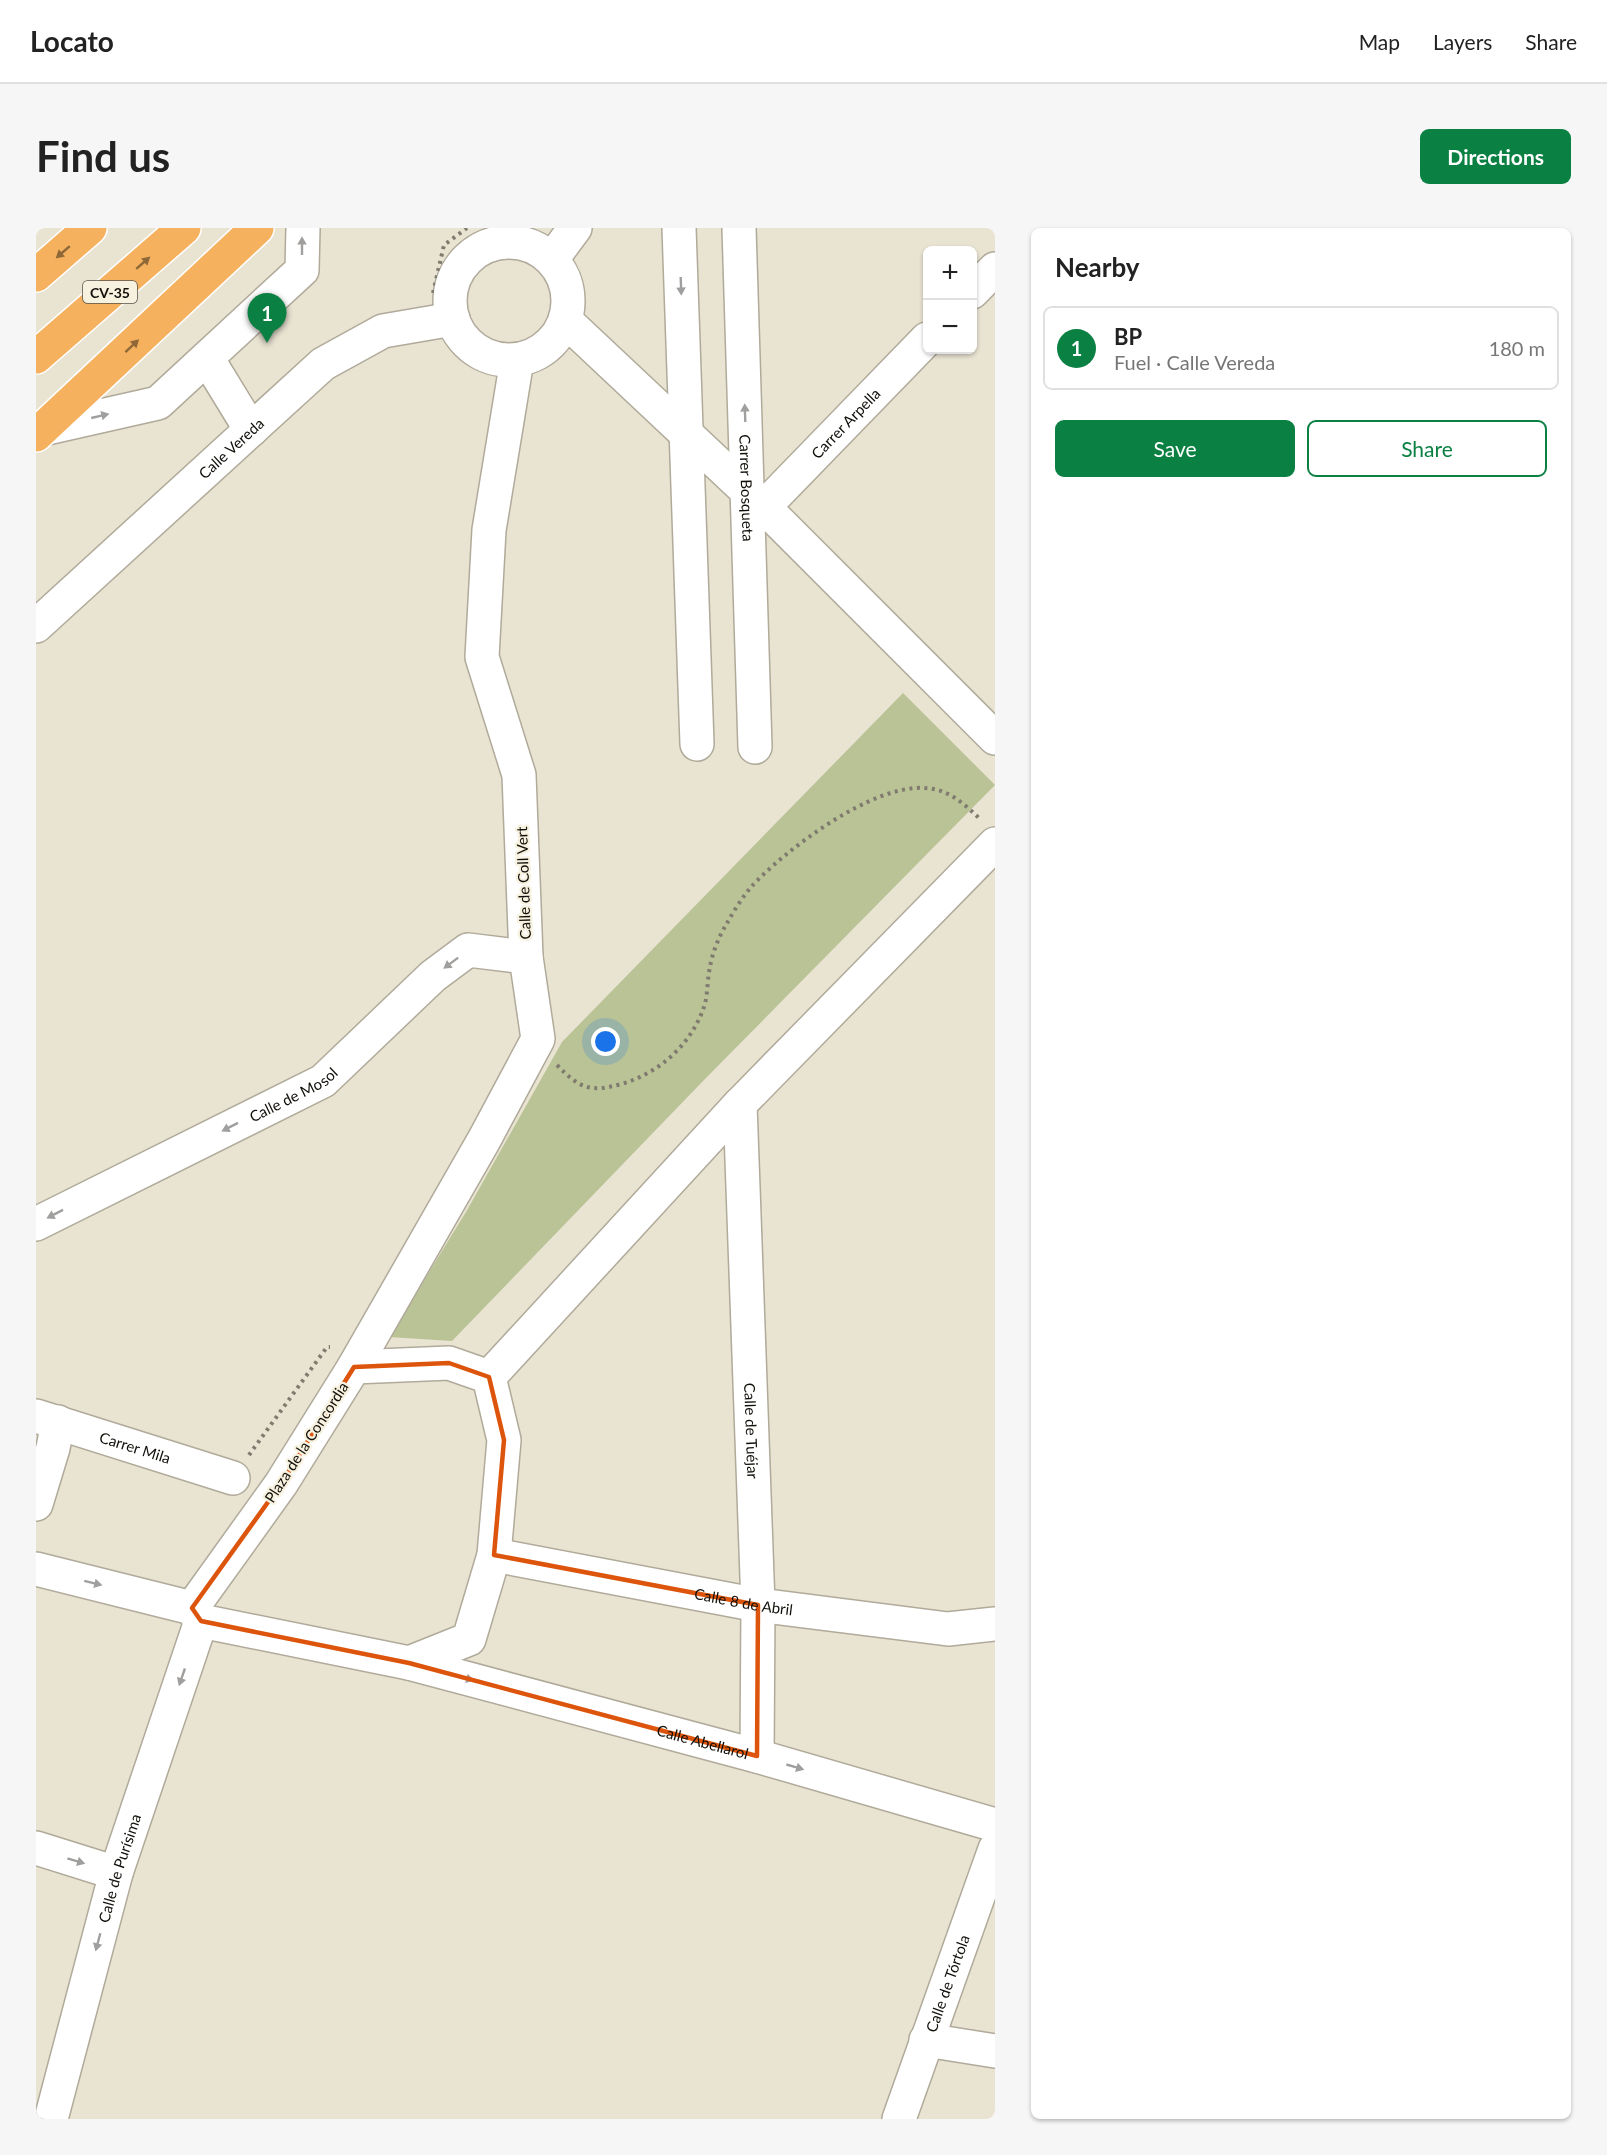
<!DOCTYPE html>
<meta charset="utf-8">
<style>
body{margin:0;font-family:Lato,sans-serif;background:#f6f6f6;color:#222}
.controls{position:absolute;right:18px;top:18px;display:grid;overflow:hidden;border-radius:9px;box-shadow:0 2px 4px #0004}
.controls button{width:54px;height:54px;display:grid;place-items:center;padding:0;border:0;border-bottom:2px solid #e0e0e0;background:#fff;color:#222;font:30px sans-serif}
.you{position:absolute;left:570px;top:814px;width:21px;height:21px;margin:-15px;border:4px solid #fff;border-radius:50%;background:#1a73e8;box-shadow:0 0 0 9px #1a73e833}
.badge{display:grid;place-items:center;width:39px;height:39px;border-radius:50%;background:#0b8043;color:#fff;font-size:20px;font-weight:700}
.pin{position:absolute;translate:-50% -50px;filter:drop-shadow(0 2px 3px #0008)}
.pin::after{content:'';position:absolute;top:32px;width:21px;height:18px;background:inherit;clip-path:polygon(0 0,100% 0,50% 100%)}
.list{margin:0;padding:0;list-style:none}
h2{display:flex;justify-content:space-between;align-items:center;height:78px;margin:0;padding:0 24px;font-size:26px}
h2 small{font-size:20px;font-weight:400;color:#767676}
.list li{display:grid;grid-template-columns:39px 1fr auto;gap:18px;align-items:center;box-sizing:border-box;height:84px;margin:0 12px 12px;padding:0 12px;border:2px solid #e0e0e0;border-radius:9px}
.list b{display:block;font-size:22px;white-space:nowrap}
.list p{margin:0;font-size:20px;white-space:nowrap;color:#767676}
.list em{font-size:20px;font-style:normal;color:#767676}
.actions{display:flex;gap:12px;padding:18px 24px}
.actions a{flex:1;padding:14px 0;border:2px solid #0b8043;border-radius:9px;text-align:center;font-size:21px;color:#0b8043}
.actions .main{background:#0b8043;color:#fff}
.map{position:relative;flex:none;width:959px;height:1891px;overflow:hidden;border-radius:9px}
header{display:flex;align-items:center;gap:36px;box-sizing:border-box;height:84px;padding:0 30px;background:#fff;border-bottom:2px solid #e0e0e0}
header strong{font-size:28px}
nav{display:flex;gap:33px;margin-inline-start:auto;font-size:21px}
.intro{display:flex;align-items:center;justify-content:space-between;box-sizing:border-box;height:144px;padding:0 36px}
h1{margin:0;font-size:42px}
.button{padding:15px 27px;border-radius:9px;background:#0b8043;color:#fff;font-size:21px;font-weight:700}
main{display:flex;gap:36px;padding:0 36px}
aside{flex:1;background:#fff;border-radius:9px;box-shadow:0 2px 4px #0004}
.map>svg:first-child{display:block}
.green{fill:#b9c396}
.lines{fill:none;stroke-linecap:round;stroke-linejoin:round}
.minor-casing{stroke:#b0aa9a;stroke-width:36}
.highway-casing{stroke:#fff;stroke-width:36}
.path{stroke:#7f7b6f;stroke-width:4;stroke-dasharray:3 4.5;stroke-linecap:butt}
.minor{stroke:#fff;stroke-width:33}
.highway{stroke:#f6b15f;stroke-width:33}
.oneway{fill:#a09f9d}
.oneway2{fill:#8f6838}
.marked{fill:none;stroke:#dd550c;stroke-width:4.5;stroke-linejoin:round}
.labels{text-anchor:middle;dominant-baseline:central;stroke-width:4.5;stroke-linejoin:round;paint-order:stroke}
.shield{fill:#f7f1df;stroke:#565349;stroke-width:1.5}
.shield-label{font-size:14px;font-weight:bold;fill:#110f09}
.street-label{font-size:15px;fill:#110f09;stroke:#f7f1df}
</style>
<header>
<strong>Locato</strong>
<nav><a>Map</a><a>Layers</a><a>Share</a></nav>
</header>
<div class="intro"><h1>Find us</h1><a class="button">Directions</a></div>
<main>
<div class="map">
<svg width="959" height="1891" viewBox="0 0 959 1891">
<rect width="100%" height="100%" fill="#e9e3d2"/>
<path class="green" d="M867,465l92,92 -291,295 -252,261 -63,-4 77,-125 96,-170z"/>
<g class="lines">
<g class="minor-casing">
<g id="minor">
<path d="M643,0l18,516"/>
<path id="s1" d="M703,0l16,519"/>
<circle cx="473" cy="73" r="59"/>
<path d="M516,31l23,-31"/>
<path d="M936,64l23,-23"/>
<path d="M529,92l199,187 231,231"/>
<path d="M171,130l44,72"/>
<path d="M7,201l115,-26 144,-133 1,-42"/>
<path id="s2" d="M728,279l163,-168"/>
<path id="s3" d="M0,398l287,-262 60,-33 70,-12"/>
<path id="s4" d="M704,876l18,501 -1,151"/>
<path id="s5" d="M0,996l287,-143 110,-105 35,-26 58,7"/>
<path d="M413,1135l40,14 15,63 -10,115 -25,84 -60,24 -208,-42 -9,-13 89,-124 73,-117z"/>
<path d="M318,1139l130,-227 54,-101 -12,-82 -7,-182 -37,-118 7,-127 28,-170"/>
<path d="M453,1149l251,-273 255,-260"/>
<path id="s6" d="M0,1188l197,62"/>
<path d="M0,1276l17,-56 5,-26"/>
<path id="s7" d="M458,1327l264,50 190,24 47,-5"/>
<path d="M0,1341l156,39"/>
<path id="s8" d="M373,1435l348,93 238,69"/>
<path d="M0,1620l80,25"/>
<path d="M890,1812l69,11"/>
<path id="s9" d="M15,1891l65,-246 85,-252"/>
<path id="s10" d="M863,1891l96,-270"/>
</g>
</g>
<g class="highway-casing">
<g id="highway">
<path d="M0,47l54,-47"/>
<path d="M0,129l148,-129"/>
<path d="M0,207l221,-207"/>
</g>
</g>
<g class="path">
<path d="M397,65l11,-48 23,-17"/>
<path d="M521,837c22,23 33,28 64,19 37,-10 70,-39 83,-77 4,-12 3,-27 6,-40 2,-13 9,-31 16,-42 7,-13 16,-27 25,-38 34,-37 121,-103 174,-99 23,1 38,15 54,30"/>
<path d="M213,1227l78,-108h3"/>
</g>
<use href="#minor" class="minor"/>
<use href="#highway" class="highway"/>
</g>
<defs><path id="oneway-solid" d="M-6-.8H1V-3.2L6.5 0L1 3.2V.8H-6Z" transform="scale(1.5)"/></defs>
<g class="oneway">
<use href="#oneway-solid" transform="translate(266 18) rotate(-90)"/>
<use href="#oneway-solid" transform="translate(645 58) rotate(88)"/>
<use href="#oneway-solid" transform="translate(709 185) rotate(-92)"/>
<use href="#oneway-solid" transform="translate(64 188) rotate(-13)"/>
<use href="#oneway-solid" transform="translate(415 735) rotate(143)"/>
<use href="#oneway-solid" transform="translate(194 899) rotate(153)"/>
<use href="#oneway-solid" transform="translate(19 986) rotate(153)"/>
<use href="#oneway-solid" transform="translate(57 1355) rotate(14)"/>
<use href="#oneway-solid" transform="translate(146 1449) rotate(109)"/>
<use href="#oneway-solid" transform="translate(429 1450) rotate(15)"/>
<use href="#oneway-solid" transform="translate(759 1539) rotate(16)"/>
<use href="#oneway-solid" transform="translate(40 1633) rotate(17)"/>
<use href="#oneway-solid" transform="translate(62 1714) rotate(105)"/>
</g>
<g class="oneway2">
<use href="#oneway-solid" transform="translate(27 24) rotate(139)"/>
<use href="#oneway-solid" transform="translate(107 35) rotate(-41)"/>
<use href="#oneway-solid" transform="translate(96 118) rotate(-43)"/>
</g>
<path class="marked" d="M413,1135l40,14 15,63 -10,115 264,50 -1,151 -348,-93 -208,-42 -9,-13 89,-124 73,-117z"/>
<g class="labels">
<rect class="shield" x="47" y="53" width="54" height="22" rx="4.5"/>
<g class="shield-label">
<text x="74" y="64">CV-35</text>
</g>
<g class="street-label">
<text stroke="none"><textPath href="#s2" startOffset="117">Carrer Arpella</textPath></text>
<text stroke="none"><textPath href="#s3" startOffset="264">Calle Vereda</textPath></text>
<text stroke="none"><textPath href="#s1" startOffset="260">Carrer Bosqueta</textPath></text>
<text transform="translate(487 655) rotate(-92)">Calle de Coll Vert</text>
<text stroke="none"><textPath href="#s5" startOffset="288">Calle de Mosol</textPath></text>
<text stroke="none"><textPath href="#s4" startOffset="327">Calle de Tuéjar</textPath></text>
<text transform="translate(270 1214) rotate(-57)">Plaza de la Concordia</text>
<text stroke="none"><textPath href="#s6" startOffset="104">Carrer Mila</textPath></text>
<text stroke="none"><textPath href="#s7" startOffset="254">Calle 8 de Abril</textPath></text>
<text stroke="none"><textPath href="#s8" startOffset="304">Calle Abellarol</textPath></text>
<text stroke="none"><textPath href="#s9" startOffset="260">Calle de Purísima</textPath></text>
<text stroke="none"><textPath href="#s10" startOffset="144">Calle de Tórtola</textPath></text>
</g>
</g>
</svg>
<div class="controls">
<button>+</button>
<button>−</button>
</div>
<div class="you"></div>
<div class="pin badge" style="left:231px;top:115px">1</div>
</div>
<aside>
<h2>Nearby<small></small></h2>
<ul class="list">
<li><span class="badge">1</span><div><b>BP</b><p>Fuel · Calle Vereda</p></div><em>180 m</em></li>
</ul>
<div class="actions"><a class="main">Save</a><a>Share</a></div>
</aside>
</main>
